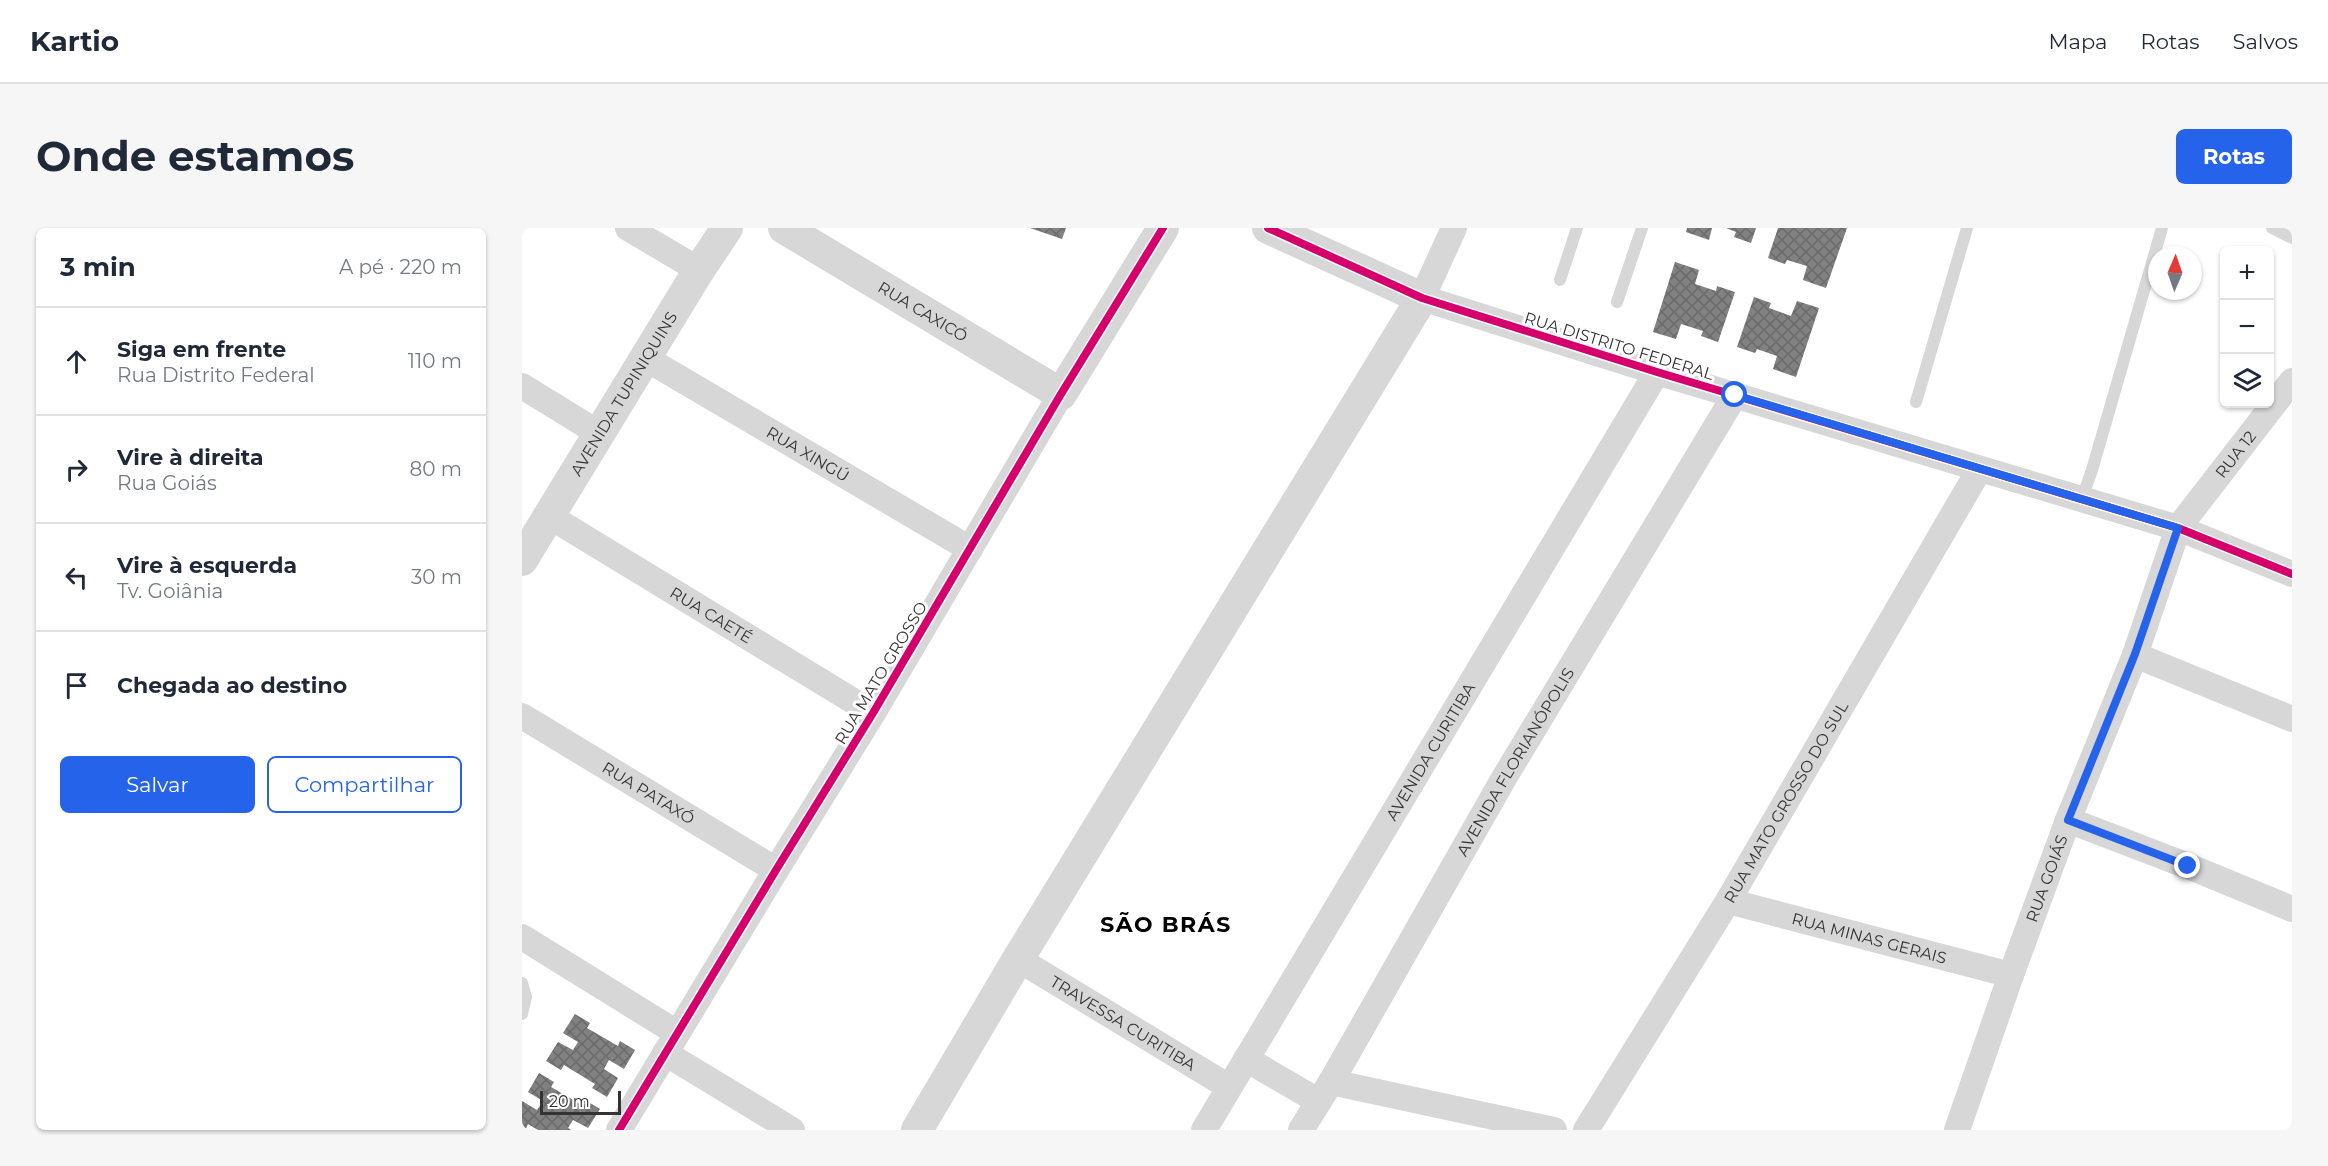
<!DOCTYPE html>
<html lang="pt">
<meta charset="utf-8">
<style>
body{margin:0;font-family:Montserrat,sans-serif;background:#f6f6f7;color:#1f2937}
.controls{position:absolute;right:18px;top:18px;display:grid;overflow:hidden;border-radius:9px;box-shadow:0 2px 4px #0004}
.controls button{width:54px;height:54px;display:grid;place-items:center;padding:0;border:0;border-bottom:2px solid #e0e1e3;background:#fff;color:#1f2937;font:30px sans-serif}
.compass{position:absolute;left:1626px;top:18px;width:54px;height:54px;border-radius:50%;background:#fff;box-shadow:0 2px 4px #0004;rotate:2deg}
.scale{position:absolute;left:18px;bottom:15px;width:81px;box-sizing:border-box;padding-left:6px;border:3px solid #333;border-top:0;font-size:16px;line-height:21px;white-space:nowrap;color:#333;-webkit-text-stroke:4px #fff;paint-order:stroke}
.stop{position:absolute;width:18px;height:18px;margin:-14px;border:4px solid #2563eb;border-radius:50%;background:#fff}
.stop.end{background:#2563eb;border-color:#fff;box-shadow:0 2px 6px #0008}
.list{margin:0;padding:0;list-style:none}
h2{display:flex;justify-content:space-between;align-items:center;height:78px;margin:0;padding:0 24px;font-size:26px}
h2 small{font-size:20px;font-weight:400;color:#747a83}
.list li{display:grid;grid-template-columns:39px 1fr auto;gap:18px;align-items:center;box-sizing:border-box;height:108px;padding:0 24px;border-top:2px solid #e0e1e3}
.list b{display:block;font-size:22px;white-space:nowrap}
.list p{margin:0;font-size:20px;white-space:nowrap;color:#747a83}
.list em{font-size:20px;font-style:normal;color:#747a83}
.actions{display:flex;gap:12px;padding:18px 24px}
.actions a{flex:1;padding:14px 0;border:2px solid #2563eb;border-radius:9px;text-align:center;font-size:21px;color:#2563eb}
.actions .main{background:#2563eb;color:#fff}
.icon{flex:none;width:33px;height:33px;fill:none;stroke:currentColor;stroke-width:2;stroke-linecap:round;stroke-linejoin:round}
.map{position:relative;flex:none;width:1770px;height:902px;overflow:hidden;border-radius:9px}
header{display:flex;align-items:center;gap:36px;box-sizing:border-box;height:84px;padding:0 30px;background:#fff;border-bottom:2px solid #e0e1e3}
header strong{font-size:28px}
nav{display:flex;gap:33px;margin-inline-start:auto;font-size:21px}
.intro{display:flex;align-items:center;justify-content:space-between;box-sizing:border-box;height:144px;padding:0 36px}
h1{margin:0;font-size:42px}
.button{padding:15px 27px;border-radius:9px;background:#2563eb;color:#fff;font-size:21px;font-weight:700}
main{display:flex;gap:36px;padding:0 36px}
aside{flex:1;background:#fff;border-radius:9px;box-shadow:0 2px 4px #0004}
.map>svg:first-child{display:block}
.building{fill:url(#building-cross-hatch)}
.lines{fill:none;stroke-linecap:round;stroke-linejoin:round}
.service{stroke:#d7d7d7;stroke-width:12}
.minor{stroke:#d7d7d7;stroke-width:26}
.tertiary{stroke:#d7d7d7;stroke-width:32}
.cycleway-casing{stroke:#fff;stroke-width:11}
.cycleway{stroke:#d6006c;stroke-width:8}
.route{stroke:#2563eb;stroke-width:8}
.labels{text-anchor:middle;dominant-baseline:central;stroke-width:6;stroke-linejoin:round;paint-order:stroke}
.street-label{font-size:16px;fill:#333;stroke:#fff}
.district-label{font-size:22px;font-weight:bold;letter-spacing:1.5px;fill:#000;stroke:#fff}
</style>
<header>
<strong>Kartio</strong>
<nav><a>Mapa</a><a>Rotas</a><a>Salvos</a></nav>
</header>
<div class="intro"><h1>Onde estamos</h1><a class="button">Rotas</a></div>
<main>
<aside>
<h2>3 min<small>A pé · 220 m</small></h2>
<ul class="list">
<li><svg class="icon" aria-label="ahead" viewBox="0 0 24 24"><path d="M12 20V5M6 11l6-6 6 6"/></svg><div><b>Siga em frente</b><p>Rua Distrito Federal</p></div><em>110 m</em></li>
<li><svg class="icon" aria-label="right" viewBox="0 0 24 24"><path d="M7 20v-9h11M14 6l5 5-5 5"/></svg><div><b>Vire à direita</b><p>Rua Goiás</p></div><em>80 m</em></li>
<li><svg class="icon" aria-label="left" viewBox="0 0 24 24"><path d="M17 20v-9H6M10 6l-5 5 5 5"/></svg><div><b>Vire à esquerda</b><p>Tv. Goiânia</p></div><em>30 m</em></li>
<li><svg class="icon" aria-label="arrive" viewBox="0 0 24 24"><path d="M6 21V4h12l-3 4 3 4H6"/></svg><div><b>Chegada ao destino</b></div></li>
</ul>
<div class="actions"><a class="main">Salvar</a><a>Compartilhar</a></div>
</aside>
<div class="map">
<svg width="1770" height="902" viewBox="0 0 1770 902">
<defs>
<pattern id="building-cross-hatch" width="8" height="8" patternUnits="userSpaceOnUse" patternTransform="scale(1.5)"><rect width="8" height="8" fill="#818181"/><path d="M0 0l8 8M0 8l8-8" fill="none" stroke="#6a6a6a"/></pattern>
</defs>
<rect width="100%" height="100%" fill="#fff"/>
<g class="building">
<path d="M508,0h36l-4,11z"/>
<path d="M1165,0h25l-3,12 -23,-8z"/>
<path d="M1204,0h30l-5,15 -17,-6 2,-5z"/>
<path d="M1256,0h69l-21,60 -23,-8 4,-14 -20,-6 -2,4 -17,-6z"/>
<path d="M1153,34l24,8 -4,14 21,7 1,-5 18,6 -17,50 -17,-6 2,-5 -22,-7 -5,15 -23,-7z"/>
<path d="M1232,69l17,6 -2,5 22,8 6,-15 22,7 -23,69 -23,-8 4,-13 -20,-7 -2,4 -18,-6z"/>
<path d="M53,786l15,9 -3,5 31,18 2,-5 15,9 -11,19 -15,-9 -5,9 14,9 -11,19 -15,-9 3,-4 -31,-19 -3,5 -15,-9 12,-19 15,8 5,-8 -15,-9z"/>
<path d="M17,845l15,9 -3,5 31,18 3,-5 15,9 -12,19 -15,-8 -5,8 3,2h-33l-10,-6 -2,5 -4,-2v-26l15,9 6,-9 -15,-9z"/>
</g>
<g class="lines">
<g class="service">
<path d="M1750,0l20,10"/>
<path d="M1038,52l17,-52"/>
<path d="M1095,74l25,-74"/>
<path d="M1394,174l51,-174"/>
<path d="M1559,273l11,-31 70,-242"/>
<path d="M0,755l4,14 -4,17"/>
</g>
<g class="minor">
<path d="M106,0l71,42"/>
<path d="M932,0l-32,70 235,74 521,156 114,46"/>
<path id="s1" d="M123,130l325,191"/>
<path d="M0,158l78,48"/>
<path id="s2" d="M27,288l324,197"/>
<path d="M1613,427l157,64"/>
<path id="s3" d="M0,488l254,154"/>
<path d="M1546,592l120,46 104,43"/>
<path id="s4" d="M1206,673l283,74"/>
<path d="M0,709l155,96"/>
<path id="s5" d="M496,731l211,128"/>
<path d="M143,825l127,77"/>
<path d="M724,831l72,42"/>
<path d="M809,854l223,48"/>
<path d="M97,902l157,-260 97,-157 188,-319"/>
<path id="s6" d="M682,902l453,-758"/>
<path id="s7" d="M779,902l30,-48 173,-304 231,-383"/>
<path id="s8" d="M1064,902l142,-229 251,-431"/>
<path id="s9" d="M1435,902l54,-155 57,-155 67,-165 43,-127 114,-147"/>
</g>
<g class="tertiary">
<path id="s10" d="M262,0l277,166 102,-166"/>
<path id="s11" d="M0,332l177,-290 28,-42"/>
<path d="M395,902l101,-171 404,-661 -154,-70"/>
</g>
<g class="cycleway-casing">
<g id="cycleway">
<path d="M746,0l154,70 235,74 521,156 114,46"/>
<path d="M97,902l157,-260 97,-157 188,-319 102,-166"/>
</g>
</g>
<use href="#cycleway" class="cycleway"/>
</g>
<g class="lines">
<path class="route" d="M1213,167l443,133 -43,126 -67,166 120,46"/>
</g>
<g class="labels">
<g class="street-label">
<text stroke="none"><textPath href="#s10" startOffset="162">RUA CAXICÓ</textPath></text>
<text transform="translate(1097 118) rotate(17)">RUA DISTRITO FEDERAL</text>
<text stroke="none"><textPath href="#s11" startOffset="195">AVENIDA TUPINIQUINS</textPath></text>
<text stroke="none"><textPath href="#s1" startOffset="189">RUA XINGÚ</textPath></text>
<text stroke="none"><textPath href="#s9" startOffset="735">RUA 12</textPath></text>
<text stroke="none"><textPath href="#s2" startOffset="190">RUA CAETÉ</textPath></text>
<text transform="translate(359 445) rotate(-59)">RUA MATO GROSSO</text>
<text stroke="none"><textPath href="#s6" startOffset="441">AVENIDA CURITIBA</textPath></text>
<text stroke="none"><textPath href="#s7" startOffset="426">AVENIDA FLORIANÓPOLIS</textPath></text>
<text stroke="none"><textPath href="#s3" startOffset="148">RUA PATAXÓ</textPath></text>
<text stroke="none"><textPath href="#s8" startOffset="384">RUA MATO GROSSO DO SUL</textPath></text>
<text stroke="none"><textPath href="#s9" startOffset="267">RUA GOIÁS</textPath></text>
<text stroke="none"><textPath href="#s4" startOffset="146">RUA MINAS GERAIS</textPath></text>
<text stroke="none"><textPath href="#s5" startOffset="123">TRAVESSA CURITIBA</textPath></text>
</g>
<g class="district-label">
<text x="644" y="696">SÃO BRÁS</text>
</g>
</g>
</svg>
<div class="controls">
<button>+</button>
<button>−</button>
<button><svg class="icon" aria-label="layers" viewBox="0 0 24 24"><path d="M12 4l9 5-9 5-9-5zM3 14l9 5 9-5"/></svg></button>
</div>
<svg class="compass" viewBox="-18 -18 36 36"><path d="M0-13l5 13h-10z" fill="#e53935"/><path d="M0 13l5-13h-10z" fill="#747a83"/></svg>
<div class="scale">20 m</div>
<div class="stop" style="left:1213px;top:167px"></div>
<div class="stop end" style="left:1666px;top:638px"></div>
</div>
</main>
